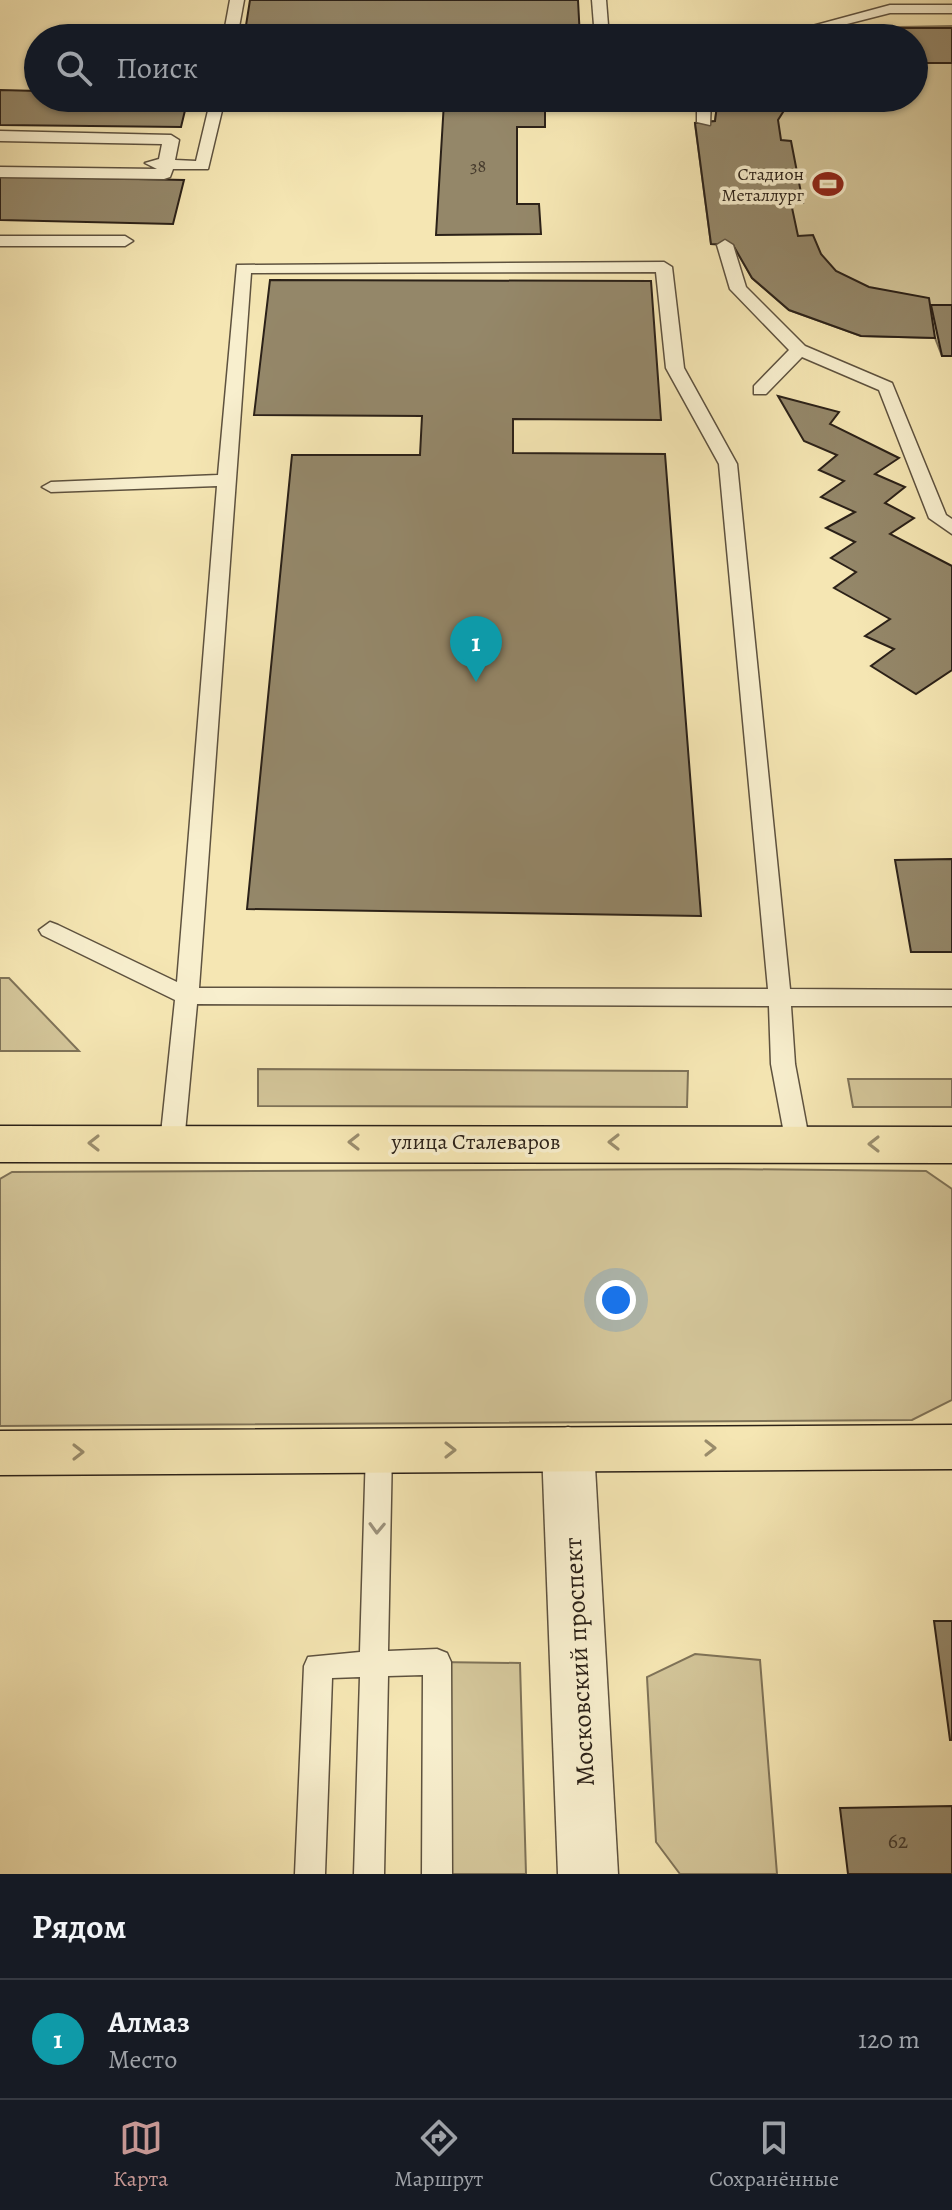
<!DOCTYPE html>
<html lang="ru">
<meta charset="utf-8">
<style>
body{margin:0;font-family:Alegreya,serif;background:#20242c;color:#f1f3f6}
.you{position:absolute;left:616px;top:1300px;width:28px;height:28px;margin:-20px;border:6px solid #fff;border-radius:50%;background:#1a73e8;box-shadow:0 0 0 12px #1a73e833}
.badge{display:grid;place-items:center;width:52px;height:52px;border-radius:50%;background:#c59692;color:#fff;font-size:26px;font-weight:700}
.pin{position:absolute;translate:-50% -66px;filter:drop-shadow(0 2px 4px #0008)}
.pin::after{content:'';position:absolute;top:42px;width:28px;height:24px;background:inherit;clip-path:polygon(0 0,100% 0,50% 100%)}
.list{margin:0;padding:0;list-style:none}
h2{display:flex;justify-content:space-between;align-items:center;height:104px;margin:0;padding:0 32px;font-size:34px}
h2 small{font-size:26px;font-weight:400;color:#9ea1a6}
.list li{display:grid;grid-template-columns:52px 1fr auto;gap:24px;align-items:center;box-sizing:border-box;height:120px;padding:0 32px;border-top:2px solid #363941}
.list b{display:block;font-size:30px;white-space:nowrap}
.list p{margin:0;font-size:26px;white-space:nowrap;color:#9ea1a6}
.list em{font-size:26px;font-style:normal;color:#9ea1a6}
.icon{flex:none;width:44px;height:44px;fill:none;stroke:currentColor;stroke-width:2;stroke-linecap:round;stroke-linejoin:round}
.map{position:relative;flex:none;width:952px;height:1874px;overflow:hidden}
.search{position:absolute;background:#171b24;box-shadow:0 2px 6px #0004;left:24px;right:24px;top:24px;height:88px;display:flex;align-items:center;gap:20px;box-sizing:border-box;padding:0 28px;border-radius:44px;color:#9ea1a6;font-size:30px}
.sheet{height:224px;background:#171b24}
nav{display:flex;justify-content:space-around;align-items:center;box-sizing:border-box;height:112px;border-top:2px solid #363941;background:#171b24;font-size:22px;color:#9ea1a6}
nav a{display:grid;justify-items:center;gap:4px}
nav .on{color:#c59692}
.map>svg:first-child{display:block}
.green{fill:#d3c599;stroke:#7f7358;stroke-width:2}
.building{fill:#948769;stroke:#2b2118;stroke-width:2}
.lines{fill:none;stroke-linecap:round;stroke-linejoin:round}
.service-casing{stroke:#5e523f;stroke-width:3}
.tertiary-casing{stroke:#5e523f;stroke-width:3}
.primary-casing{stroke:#2b2118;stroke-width:3}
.service{fill:#f8efce;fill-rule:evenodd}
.tertiary{fill:#f8efce;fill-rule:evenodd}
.primary{fill:#f5e6b3;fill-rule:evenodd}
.oneway{stroke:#9a8d6d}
.oneway2{stroke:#9c927c}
.labels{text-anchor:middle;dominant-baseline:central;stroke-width:7;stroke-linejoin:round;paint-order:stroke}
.number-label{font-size:18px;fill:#453a2c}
.far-poi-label{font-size:18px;fill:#2b2118;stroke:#f8efce;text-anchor:end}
.street-label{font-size:22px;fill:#2b2118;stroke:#f8efce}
.near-number-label{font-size:22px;fill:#453a2c}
.near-street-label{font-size:26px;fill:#2b2118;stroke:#f8efce}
</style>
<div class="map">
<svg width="952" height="1874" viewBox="0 0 952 1874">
<rect width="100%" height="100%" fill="#f5e6b3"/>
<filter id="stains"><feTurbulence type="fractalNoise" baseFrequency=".0025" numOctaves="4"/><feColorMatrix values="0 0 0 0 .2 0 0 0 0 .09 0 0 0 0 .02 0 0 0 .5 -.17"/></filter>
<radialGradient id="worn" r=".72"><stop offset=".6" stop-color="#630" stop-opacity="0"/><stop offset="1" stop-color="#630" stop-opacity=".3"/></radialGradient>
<g class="green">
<path d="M952,26v330h-10l-7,-18 -74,-2 -72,-26 -37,-32 -19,-33 -22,-1 -16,-120 20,-3 3,-23h196v-60h-114l49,-4v-6z"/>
<path d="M0,978h9l70,73h-79z"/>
<path d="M258,1069l430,2 -1,36 -429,-1z"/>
<path d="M848,1079h104v28h-99z"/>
<path d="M726,1169l200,2 26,18v211l-40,20 -912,6v-247l12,-7z"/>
<path d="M695,1654l65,6 17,214h-97l-24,-32 -9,-165z"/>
<path d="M437,1662l83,1 6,211h-89z"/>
</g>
<g class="building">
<path d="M250,0h328l2,38h-336z"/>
<path d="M849,28h103v35h-38v-25h-63z"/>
<path d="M0,90l38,1v7h150l-7,29 -181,-2z"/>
<path d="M718,98h74l-14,22 3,20 10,1 12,62h-12l7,33 15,-1 8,19 15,17 33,16 60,11 6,40 -74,-2 -72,-26 -37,-32 -19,-33 -22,-1 -16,-121 20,-2z"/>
<path d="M444,102l101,1v24h-28v77h22l2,30 -105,1z"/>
<path d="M0,176l184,4 -11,44 -173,-4z"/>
<path d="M270,280l381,1 10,139 -148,-1v34l152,1 36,462 -454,-7 45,-454h128l2,-39 -168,-1z"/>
<path d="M931,305h21v51h-10z"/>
<path d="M778,396l61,16 -9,12 69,34 -24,16 30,13 -20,16 29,15 -24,16 62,32v104l-36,24 -45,-28 23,-17 -29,-13 25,-17 -56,-31 22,-16 -25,-14 24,-16 -29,-14 29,-16 -34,-15 23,-16 -25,-11 18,-15 -33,-14z"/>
<path d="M952,859v93h-41l-16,-92z"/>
<path d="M934,1621h18v119h-2z"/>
<path d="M952,1806v68h-104l-8,-66z"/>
</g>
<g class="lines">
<g class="service-casing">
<g id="service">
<path d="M230,0h14l-7,38h-14z"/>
<path d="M592,0h14l3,38h-14z"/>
<path d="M890,5h62v8h-62l-98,25h-24z"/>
<path d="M211,98h14l-17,71h-35l-3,8 -6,2 -164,-2v-10l157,2 -12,-6 14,-4 3,-15 -162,-3v-10l171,4 8,5 -4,20 21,1z"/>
<path d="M697,98h14l-1,27 -13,-3z"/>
<path d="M0,236h125l8,5 -8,5h-125z"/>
<path d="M725,240l8,5 13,42 59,59 87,37 54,132 6,4v15l-23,-16 -50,-128 -77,-33 -36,37h-12v-8l35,-36 -59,-61 -13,-44z"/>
<path d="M664,262l8,5 12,101 53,96 53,525 162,1v16h-161l4,58 15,80 -4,6h-16l-4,-6 -15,-80 -2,-58 -572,-2 -13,139 -4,6h-16l-4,-6 15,-143 -133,-65 -3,-5 11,-8 8,3 119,57 40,-496 -166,6 -9,-5 9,-5 167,-7 19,-210zM656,272l10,96 53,96 49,525 -569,-1 52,-715z"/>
<path d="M379,1439l9,3 4,8 -4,201 49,-2 10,4 4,9 1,212h-30l1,-199 -35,1 -4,198h-30l6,-197 -28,1 -7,196h-30l9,-208 4,-9 52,-5 6,-202 4,-8z"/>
</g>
</g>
<g class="tertiary-casing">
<path id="tertiary" d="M568,1427l19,6 7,16 24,425h-60l-16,-425 7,-16z"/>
</g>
<g class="primary-casing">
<g id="primary">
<path d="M0,1126l952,1v36l-952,-1z"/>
<path d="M952,1425v44l-952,6v-44z"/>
</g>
</g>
<use href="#service" class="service"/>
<use href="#tertiary" class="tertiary"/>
<use href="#primary" class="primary"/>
</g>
<defs><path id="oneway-chevron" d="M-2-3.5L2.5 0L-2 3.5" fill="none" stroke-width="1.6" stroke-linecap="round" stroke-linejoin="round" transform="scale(2)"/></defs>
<g class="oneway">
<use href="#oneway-chevron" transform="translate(354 1142) rotate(180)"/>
<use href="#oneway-chevron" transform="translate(614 1142) rotate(180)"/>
<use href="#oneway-chevron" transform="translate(94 1143) rotate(180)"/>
<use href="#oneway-chevron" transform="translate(874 1144) rotate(-180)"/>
<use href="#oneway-chevron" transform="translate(710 1448)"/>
<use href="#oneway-chevron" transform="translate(450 1450)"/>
<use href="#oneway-chevron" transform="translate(78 1452)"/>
</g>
<use class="oneway2" href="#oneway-chevron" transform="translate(377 1528) rotate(92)"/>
<defs>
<g id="stadium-bare" transform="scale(2.4)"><path d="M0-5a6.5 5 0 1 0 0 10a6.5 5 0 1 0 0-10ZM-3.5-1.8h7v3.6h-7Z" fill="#8f2418" stroke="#f8efce" stroke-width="2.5" paint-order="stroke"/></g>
</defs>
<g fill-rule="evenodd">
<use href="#stadium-bare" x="828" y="184"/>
</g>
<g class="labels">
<g class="number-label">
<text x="478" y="166">38</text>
</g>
<g class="far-poi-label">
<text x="804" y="174">Стадион<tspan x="804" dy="21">Металлург</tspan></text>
</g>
<g class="street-label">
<text x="476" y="1142">улица Сталеваров</text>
</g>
<g class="near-number-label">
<text x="898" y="1841">62</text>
</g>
<g class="near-street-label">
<text transform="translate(579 1662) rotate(-93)">Московский проспект</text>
</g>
</g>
<rect width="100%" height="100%" filter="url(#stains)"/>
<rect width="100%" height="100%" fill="url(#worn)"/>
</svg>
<div class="you"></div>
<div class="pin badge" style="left:476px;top:682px;background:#0f9aa8">1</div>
<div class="search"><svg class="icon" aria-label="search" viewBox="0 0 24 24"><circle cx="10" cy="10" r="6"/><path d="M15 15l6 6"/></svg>Поиск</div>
</div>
<section class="sheet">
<h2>Рядом<small></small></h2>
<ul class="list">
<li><span class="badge" style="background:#0f9aa8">1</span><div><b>Алмаз</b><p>Место</p></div><em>120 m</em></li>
</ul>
</section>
<nav>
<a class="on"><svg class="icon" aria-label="map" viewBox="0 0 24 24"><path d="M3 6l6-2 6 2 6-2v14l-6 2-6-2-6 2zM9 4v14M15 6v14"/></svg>Карта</a>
<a><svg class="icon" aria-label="directions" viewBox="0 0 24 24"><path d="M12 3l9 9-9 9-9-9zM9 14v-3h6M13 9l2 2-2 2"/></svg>Маршрут</a>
<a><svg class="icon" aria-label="saved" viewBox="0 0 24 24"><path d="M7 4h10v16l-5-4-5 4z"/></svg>Сохранённые</a>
</nav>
